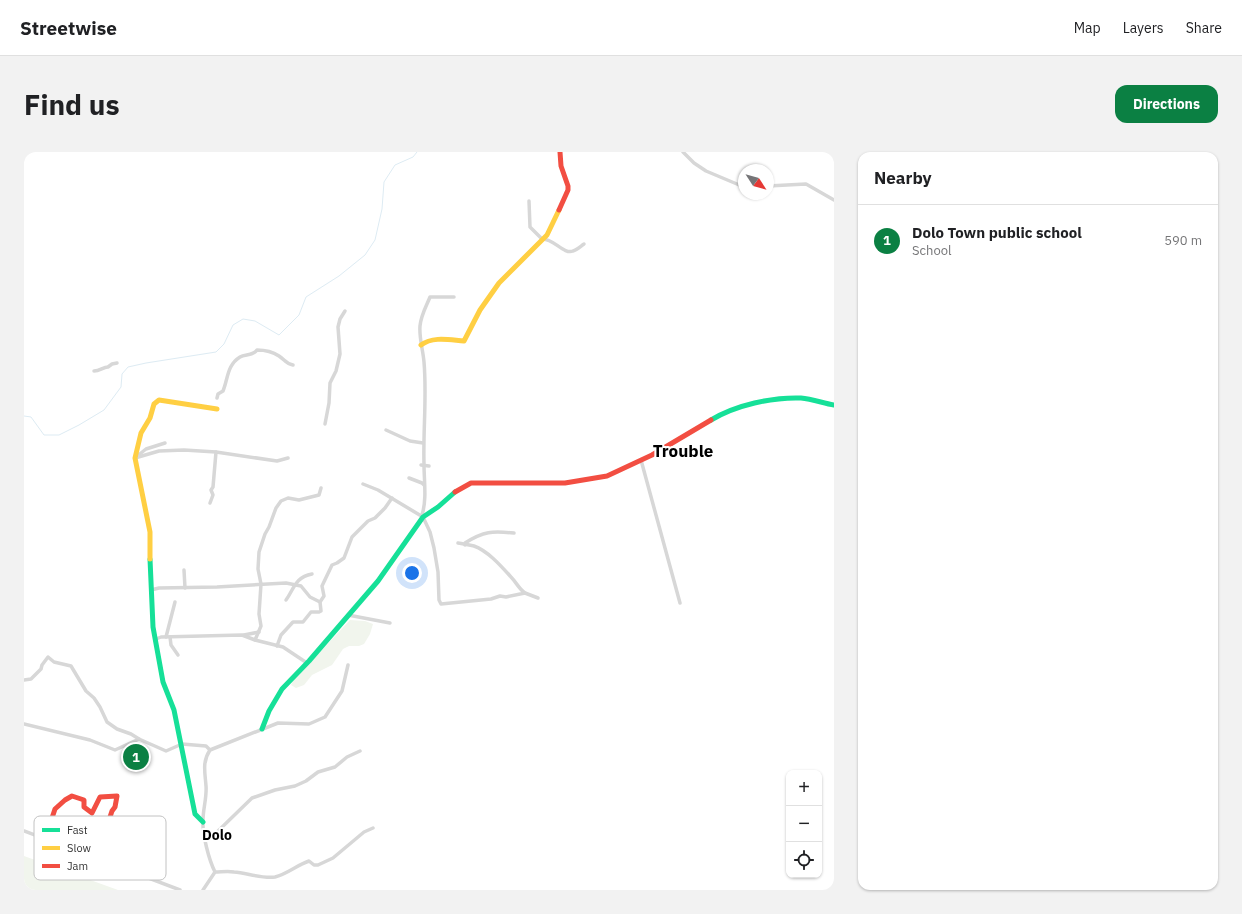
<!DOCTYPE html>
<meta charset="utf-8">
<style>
body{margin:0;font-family:"IBM Plex Sans",sans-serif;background:#f2f2f2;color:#202124}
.controls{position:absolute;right:12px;bottom:12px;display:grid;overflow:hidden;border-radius:8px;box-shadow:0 1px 3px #0004}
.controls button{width:36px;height:36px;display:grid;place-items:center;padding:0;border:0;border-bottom:1px solid #e0e0e0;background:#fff;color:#202124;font:20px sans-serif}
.compass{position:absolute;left:714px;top:12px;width:36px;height:36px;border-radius:50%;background:#fff;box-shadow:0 1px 3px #0004;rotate:126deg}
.you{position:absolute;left:388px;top:421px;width:14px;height:14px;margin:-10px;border:3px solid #fff;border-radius:50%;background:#1a73e8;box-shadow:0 0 0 6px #1a73e833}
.badge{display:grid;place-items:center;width:26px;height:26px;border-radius:50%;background:#0b8043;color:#fff;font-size:13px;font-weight:700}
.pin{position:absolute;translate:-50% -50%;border:2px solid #fff;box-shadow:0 1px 4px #0006}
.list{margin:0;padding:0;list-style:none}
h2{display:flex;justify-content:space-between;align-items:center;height:52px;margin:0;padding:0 16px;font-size:17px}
h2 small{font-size:13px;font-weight:400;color:#757577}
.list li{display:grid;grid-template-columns:26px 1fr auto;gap:12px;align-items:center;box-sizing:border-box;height:72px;padding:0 16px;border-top:1px solid #e0e0e0}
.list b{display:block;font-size:15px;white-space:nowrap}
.list p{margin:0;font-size:13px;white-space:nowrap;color:#757577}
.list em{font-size:13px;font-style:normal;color:#757577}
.icon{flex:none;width:22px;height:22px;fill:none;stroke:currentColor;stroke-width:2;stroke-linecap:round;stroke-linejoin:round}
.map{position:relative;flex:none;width:810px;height:738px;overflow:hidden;border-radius:12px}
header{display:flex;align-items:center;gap:24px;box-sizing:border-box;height:56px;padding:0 20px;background:#fff;border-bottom:1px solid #e0e0e0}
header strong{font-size:19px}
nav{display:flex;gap:22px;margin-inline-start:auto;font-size:14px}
.intro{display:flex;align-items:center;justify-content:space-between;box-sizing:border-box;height:96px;padding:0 24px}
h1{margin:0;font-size:28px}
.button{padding:10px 18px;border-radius:12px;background:#0b8043;color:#fff;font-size:14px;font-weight:700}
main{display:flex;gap:24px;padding:0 24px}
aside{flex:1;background:#fff;border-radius:12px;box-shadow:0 1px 3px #0004}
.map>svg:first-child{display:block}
.green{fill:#f1f5ed}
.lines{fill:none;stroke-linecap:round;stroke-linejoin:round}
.stream{stroke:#ddebf3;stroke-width:1}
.street{stroke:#d7d7d7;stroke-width:3.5}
.fast{stroke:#16e098;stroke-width:5}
.slow{stroke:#ffcf43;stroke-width:5}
.jam{stroke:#f24e42;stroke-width:5}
.labels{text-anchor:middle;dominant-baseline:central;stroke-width:4;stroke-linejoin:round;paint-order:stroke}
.neighbourhood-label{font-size:14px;font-weight:bold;fill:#000;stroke:#fff}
.district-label{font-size:17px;font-weight:bold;fill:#000;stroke:#fff}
.key{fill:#fff;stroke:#c2c2c2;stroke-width:1}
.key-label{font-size:11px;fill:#333}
</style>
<header>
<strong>Streetwise</strong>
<nav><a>Map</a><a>Layers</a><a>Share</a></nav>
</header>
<div class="intro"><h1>Find us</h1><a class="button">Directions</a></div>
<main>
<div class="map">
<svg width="810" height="738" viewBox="0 0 810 738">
<rect width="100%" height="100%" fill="#fff"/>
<g class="green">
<path d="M326,468l15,1 8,3 -3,10 -6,10 -5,2h-10l-6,3 -11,16 -20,10 -8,10 -8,3 -5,-3 2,-4z"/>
<path d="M0,704l94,34h-94z"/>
</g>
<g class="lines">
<path class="stream" d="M0,264l7,1 13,18h15l20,-10 25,-15 17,-23 1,-13 6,-7 18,-4 70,-11 8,-8 9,-19 10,-6 12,2 24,14 20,-20 7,-18 33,-21 26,-21 10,-15 7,-31 2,-27 11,-17 18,-8 4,-5"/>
<g class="street">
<path d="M659,0l11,11 12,8 38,16"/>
<path d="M744,34l38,-2 28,16"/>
<path d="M505,49l1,26 12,12c11,-1 22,16 31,12 4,-1 8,-5 11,-7"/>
<path d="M70,219c6,0 9,-4 14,-4l4,-3 5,-1"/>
<path d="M193,246l1,-4 5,-3c5,-12 4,-26 17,-34 5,-3 13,-1 17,-7 8,0 16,2 22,6 6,4 7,8 14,9"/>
<path d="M301,272l4,-21 1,-20 6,-12 4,-17 -2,-27 2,-8 5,-8"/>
<path d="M362,278l24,11 13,2"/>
<path d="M112,305l10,-8 19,-6"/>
<path d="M111,306l24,-7 25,-1 32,2 61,9 11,-3"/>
<path d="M617,308l39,143"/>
<path d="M397,313l8,1"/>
<path d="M385,326l13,5 2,2"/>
<path d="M339,332l15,6 45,27 7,15 4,16 4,24 1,28 2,4 50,-5 9,-3 6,1 19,-4c-6,-4 -9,-11 -14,-16 -10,-11 -23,-26 -37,-31 -5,-1 -10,-2 -16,-3"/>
<path d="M186,351l3,-8 -2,-5 2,-3 3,-35"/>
<path d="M398,363c5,-16 2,-34 2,-51 -1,-34 3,-68 0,-102 -1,-12 -5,-24 -4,-36 1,-11 6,-19 10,-29h24"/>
<path d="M441,393v-2c19,-12 27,-12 49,-10"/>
<path d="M160,418l1,18"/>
<path d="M127,438l8,-2 58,-1 69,-4 15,3 9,11 10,5"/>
<path d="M501,441l13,5"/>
<path d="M262,448c8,-11 9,-23 26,-26"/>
<path d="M324,463l42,8"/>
<path d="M220,483l15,-3"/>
<path d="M142,485l9,-35"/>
<path d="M146,485l1,8 7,10"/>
<path d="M132,487l5,-2 81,-2 13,5 28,7 24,16"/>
<path d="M231,488l6,-14 -2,-12 2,-30 -3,-15 1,-17 6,-18 4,-7 7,-19 5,-7 7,-3 11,2 20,-5 2,-7"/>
<path d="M253,494l4,-11 12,-13h10l8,-10h8l2,-1 -1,-9 4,-6 -2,-10 10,-21 5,-2 7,-5 8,-21 16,-16 7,-3 10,-10 7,-10"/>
<path d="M0,528l7,-1 10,-10 1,-4 6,-8 6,5 17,4 15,25 8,7 6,9 7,15 10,7 14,5 8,5"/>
<path d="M0,572l66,16 25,10 24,-11 27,12 16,-7 24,2 4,4"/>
<path d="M0,679l156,59"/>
<path d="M181,686l12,-6 35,-34 23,-8 20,-4 11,-5 12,-9 17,-5 12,-10 13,-6"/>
<path d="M191,720c6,0 13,-1 19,0 13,1 28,7 41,5 12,-3 22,-12 34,-16l5,4h4l15,-7 31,-26 9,-4"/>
<path d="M179,738l12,-18c-6,-12 -13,-38 -12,-52 0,-11 4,-23 3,-34 -1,-14 -4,-24 4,-36l68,-27 31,1 16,-7 17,-26 6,-26"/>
</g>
<g class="fast">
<path d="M687,268c25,-15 61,-23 90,-22 11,1 22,5 33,7"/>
<path d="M126,407l3,68 10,55 11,28 21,104 8,8"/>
<path d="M238,577l7,-18 13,-22 27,-28 69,-80 45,-64 15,-10 17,-15"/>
</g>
<g class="slow">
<path d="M397,193c12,-9 29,-5 43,-4l16,-31 19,-27 48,-48 12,-25"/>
<path d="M126,407v-27l-15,-74 6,-25 9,-15 4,-14 5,-4 58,9"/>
</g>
<g class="jam">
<path d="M535,58l9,-20v-4l-7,-20 -1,-14"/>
<path d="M431,340l16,-9h94l42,-7 45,-21 59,-35"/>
<path d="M31,691l1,-14 -4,-11 3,-9 10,-9 7,-4 12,4v7l8,6 8,-16 17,-1 -2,11 -3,4 -3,9 -1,14 -5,14 -12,-2 -11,6"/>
</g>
</g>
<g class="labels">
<g class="neighbourhood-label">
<text x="193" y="683">Dolo</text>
</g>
<g class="district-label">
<text x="659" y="299">Trouble</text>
</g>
</g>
<rect x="10" y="664" width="132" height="64" rx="6" class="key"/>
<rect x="18" y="676" width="18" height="4" fill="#16e098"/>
<rect x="18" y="694" width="18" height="4" fill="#ffcf43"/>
<rect x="18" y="712" width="18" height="4" fill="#f24e42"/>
<g class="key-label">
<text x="43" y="682">Fast</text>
<text x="43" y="700">Slow</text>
<text x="43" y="718">Jam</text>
</g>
</svg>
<div class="controls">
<button>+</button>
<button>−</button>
<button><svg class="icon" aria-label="locate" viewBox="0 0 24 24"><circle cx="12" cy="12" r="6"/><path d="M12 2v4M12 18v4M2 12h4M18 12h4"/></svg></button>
</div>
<svg class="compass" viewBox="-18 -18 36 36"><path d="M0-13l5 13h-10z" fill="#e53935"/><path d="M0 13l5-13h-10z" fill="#757577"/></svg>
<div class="you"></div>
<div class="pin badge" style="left:112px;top:605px">1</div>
</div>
<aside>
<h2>Nearby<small></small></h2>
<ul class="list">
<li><span class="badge">1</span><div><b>Dolo Town public school</b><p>School</p></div><em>590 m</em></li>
</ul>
</aside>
</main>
